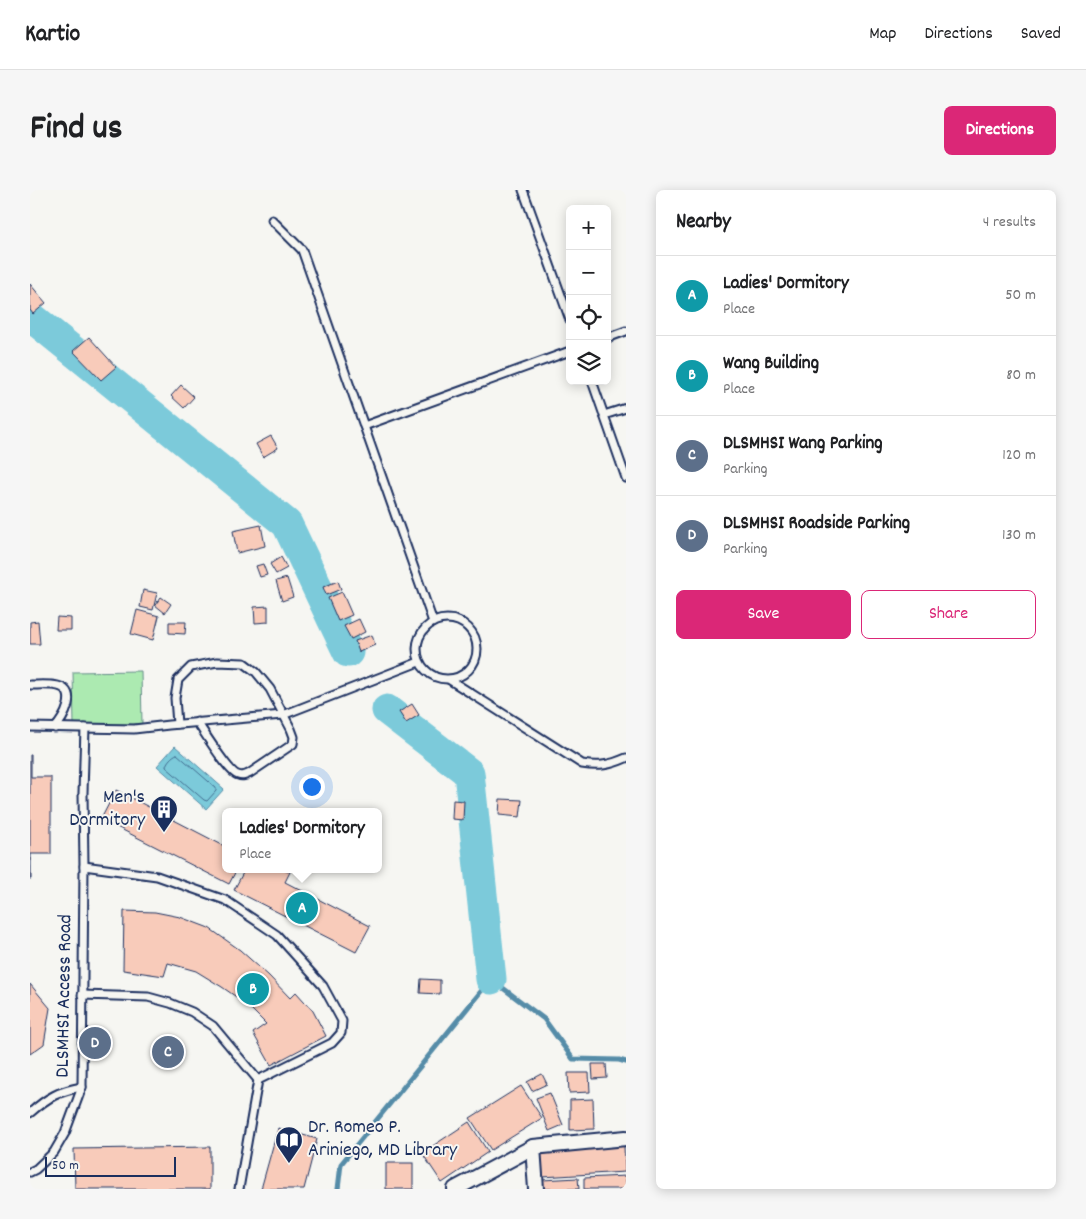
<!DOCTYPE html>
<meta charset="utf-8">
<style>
body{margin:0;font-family:Dekko,sans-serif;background:#f6f6f6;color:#202124}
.controls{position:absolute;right:15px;top:15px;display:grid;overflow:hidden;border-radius:8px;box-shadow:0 2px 12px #0003}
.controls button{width:45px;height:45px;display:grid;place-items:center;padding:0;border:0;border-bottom:1px solid #e0e0e0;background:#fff;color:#202124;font:25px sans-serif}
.scale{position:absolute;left:15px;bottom:12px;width:131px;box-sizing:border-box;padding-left:5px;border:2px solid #1b2f5e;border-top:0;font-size:14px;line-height:18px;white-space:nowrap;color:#1b2f5e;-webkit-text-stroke:4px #f6f6f2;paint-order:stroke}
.you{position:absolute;left:281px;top:596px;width:18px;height:18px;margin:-12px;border:4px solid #fff;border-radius:50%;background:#1a73e8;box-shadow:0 0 0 8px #1a73e833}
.badge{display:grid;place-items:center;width:32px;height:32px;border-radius:50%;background:#db2777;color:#fff;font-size:16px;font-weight:700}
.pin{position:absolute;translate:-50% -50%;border:2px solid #fff;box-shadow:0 1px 5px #0006}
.popup{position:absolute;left:192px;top:618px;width:160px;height:65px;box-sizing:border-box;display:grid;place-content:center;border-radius:8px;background:#fff;filter:drop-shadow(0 1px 4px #0005);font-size:16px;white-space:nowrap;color:#757577}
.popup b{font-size:19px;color:#202124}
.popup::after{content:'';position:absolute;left:50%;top:100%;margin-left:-10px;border:10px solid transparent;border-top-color:#fff}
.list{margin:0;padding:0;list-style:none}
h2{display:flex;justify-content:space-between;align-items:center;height:65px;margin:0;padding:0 20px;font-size:21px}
h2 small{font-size:16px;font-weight:400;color:#757577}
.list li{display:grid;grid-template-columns:32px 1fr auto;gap:15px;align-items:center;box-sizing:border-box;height:80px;padding:0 20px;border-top:1px solid #e0e0e0}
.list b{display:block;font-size:19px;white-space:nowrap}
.list p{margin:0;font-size:16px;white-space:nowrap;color:#757577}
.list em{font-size:16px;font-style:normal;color:#757577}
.actions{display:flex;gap:10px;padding:15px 20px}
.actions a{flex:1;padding:11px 0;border:1px solid #db2777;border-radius:8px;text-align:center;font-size:18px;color:#db2777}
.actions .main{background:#db2777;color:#fff}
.icon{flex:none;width:28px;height:28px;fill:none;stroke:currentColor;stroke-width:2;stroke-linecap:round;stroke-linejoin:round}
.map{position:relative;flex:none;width:596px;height:999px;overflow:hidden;border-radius:8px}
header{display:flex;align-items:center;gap:30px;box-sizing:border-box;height:70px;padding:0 25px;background:#fff;border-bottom:1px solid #e0e0e0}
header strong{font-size:24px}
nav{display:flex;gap:28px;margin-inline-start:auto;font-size:18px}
.intro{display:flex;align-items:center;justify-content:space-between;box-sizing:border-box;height:120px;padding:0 30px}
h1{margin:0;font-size:35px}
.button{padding:12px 22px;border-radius:8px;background:#db2777;color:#fff;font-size:18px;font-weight:700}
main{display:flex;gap:30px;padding:0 30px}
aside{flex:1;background:#fff;border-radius:8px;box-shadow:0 2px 12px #0003}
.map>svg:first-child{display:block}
.green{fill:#aceab1;stroke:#648c88}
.water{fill:#7ccada;stroke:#558ca8}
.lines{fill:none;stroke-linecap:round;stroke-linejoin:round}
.shore{stroke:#426d90;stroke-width:1}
.stream{stroke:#558ca8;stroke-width:5}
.river{stroke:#7ccada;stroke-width:31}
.building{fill:#f8cbba;stroke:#1b2f5e}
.lane-casing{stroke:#1b2f5e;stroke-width:11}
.street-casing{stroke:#1b2f5e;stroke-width:18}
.lane{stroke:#f6f6f2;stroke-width:7}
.street{stroke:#f6f6f2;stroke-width:14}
.labels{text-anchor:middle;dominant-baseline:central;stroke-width:4;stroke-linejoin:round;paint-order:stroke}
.poi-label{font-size:20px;fill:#1b2f5e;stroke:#f6f6f2;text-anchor:end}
.street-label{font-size:20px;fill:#1b2f5e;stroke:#f6f6f2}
</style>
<header>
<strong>Kartio</strong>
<nav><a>Map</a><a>Directions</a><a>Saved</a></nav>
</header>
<div class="intro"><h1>Find us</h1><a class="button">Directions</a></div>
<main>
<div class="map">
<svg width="596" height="999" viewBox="0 0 596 999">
<rect width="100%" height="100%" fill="#f6f6f2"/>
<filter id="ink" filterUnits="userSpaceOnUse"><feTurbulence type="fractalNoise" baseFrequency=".02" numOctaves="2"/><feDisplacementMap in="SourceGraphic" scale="10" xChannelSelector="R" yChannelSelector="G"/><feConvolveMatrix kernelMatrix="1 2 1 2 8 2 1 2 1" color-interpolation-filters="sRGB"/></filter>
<g filter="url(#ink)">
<path class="green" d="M111,481l1,53 -68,1 -1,-53z"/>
<path class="water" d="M145,556l49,43 -18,20 -49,-43z"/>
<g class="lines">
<path class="shore" d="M147,564l39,34v3l-9,10 -3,-1 -38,-33c0,-5 7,-12 11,-13z"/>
<path class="stream" d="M308,999l3,-25 150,-185 53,40 29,40 46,1 7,2"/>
<g class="river">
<path d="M0,126l257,208 61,128"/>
<path d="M357,520l82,63 22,206"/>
</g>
</g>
<g class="building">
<path d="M0,94l16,19 -13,11 -3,-4z"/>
<path d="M59,147l27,30 -15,13 -28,-29z"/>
<path d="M151,195l13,12 -10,11 -13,-12z"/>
<path d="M241,246l7,12 -15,9 -7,-13z"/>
<path d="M231,335l4,21 -28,7 -4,-22z"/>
<path d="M251,367l6,11 -11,6 -6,-10z"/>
<path d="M233,374l4,11 -7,2 -4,-11z"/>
<path d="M257,388l6,19 -11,4 -6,-20z"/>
<path d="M308,391l3,8 -15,6 -3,-8z"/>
<path d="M113,400l14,3 -4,17 -13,-3z"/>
<path d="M312,402l10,23 -14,6 -10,-23z"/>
<path d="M131,407l10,7 -6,9 -10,-8z"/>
<path d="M238,416v16l-13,1 -1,-16z"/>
<path d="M107,420l22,6 -6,24 -22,-6z"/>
<path d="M27,427l14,1v12h-15z"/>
<path d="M329,429l6,13 -14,7 -7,-13z"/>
<path d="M8,431l2,23h-10v-22z"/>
<path d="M139,432h17l-1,12 -16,-1z"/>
<path d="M342,445l3,10 -16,7 -4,-11z"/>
<path d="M382,514l7,11 -13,8 -7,-11z"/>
<path d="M0,565h1v22h20v77h-20v25h-1z"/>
<path d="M86,600l110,57v22h11l-8,15 -128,-65z"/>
<path d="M470,609l22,1 -2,17 -21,-2z"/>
<path d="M423,610l11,1 -1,19 -11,-1z"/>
<path d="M215,679h39l6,3 -5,10 85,44 -14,26 -122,-62z"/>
<path d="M94,721l31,1 25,5 29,11 31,22 29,26 21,22 6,-6 17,19 13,25 -55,29 -18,-32 13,-9 -21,-21 -23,-16 -26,-16 -28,-8 -4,13 -41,-6z"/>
<path d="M391,789l19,1v14l-20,-1z"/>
<path d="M0,794l20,24 -6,36 -14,10z"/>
<path d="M562,874h14l1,14 -14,1z"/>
<path d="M538,883h21l1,19 -21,1z"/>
<path d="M512,884l5,10 -15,7 -5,-9z"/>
<path d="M491,896l21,32 -51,32 -21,-32z"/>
<path d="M520,903l13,32 -14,6 -13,-33z"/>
<path d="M563,909l1,30 -24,1v-30z"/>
<path d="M439,932l19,30 -46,31 -20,-30z"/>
<path d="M248,938l39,11 -13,50h-43z"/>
<path d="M594,956l1,26 -83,5 -2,-26z"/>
<path d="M180,957v42h-135l-1,-40z"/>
<rect x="356" y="973" width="27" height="26"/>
<path d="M596,986v13h-42v-11z"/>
<path d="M548,988l1,11h-36l-1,-9z"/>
</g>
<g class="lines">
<g class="lane-casing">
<g id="lane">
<path d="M493,0l47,130"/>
<path d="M242,30l30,30 131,372"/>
<path d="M577,148l19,-7"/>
<path d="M562,191l34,97"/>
<path d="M574,225l22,-7"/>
<path d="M334,236l206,-75"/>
<circle cx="417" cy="459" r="30"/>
<path d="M420,490l132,84c17,3 28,1 44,-6"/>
<path d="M0,495c9,0 19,-1 28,1 21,5 6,33 -3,42"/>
<path d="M147,534l-2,-26 3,-18 13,-13 26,-5 27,1 12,9 14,17 21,40 3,8 -1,7 -43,29c-4,2 -7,4 -12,2 -9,-2 -34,-43 -41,-53"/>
<path d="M0,537l104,2 35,-4 114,-10 136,-53"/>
<path d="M54,676l73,10 68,24 52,35 46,51 19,35 -1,12 -9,10 -74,37"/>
<path d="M52,805l66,2 22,6 22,9 21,14 45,54"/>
<path d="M0,923c18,-16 29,-22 52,-26"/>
<path d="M0,982l6,-3 18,-17 11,-19 17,-46 2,-221 -1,-73 2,-65"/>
<path d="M209,999l19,-109"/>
</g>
</g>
<g class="street-casing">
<g id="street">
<path d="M425,999l78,-42"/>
<path d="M506,999l-3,-42 93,-9"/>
</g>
</g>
<use href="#lane" class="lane"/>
<use href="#street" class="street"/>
</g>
</g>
<defs>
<g id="building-pin" transform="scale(1.4375)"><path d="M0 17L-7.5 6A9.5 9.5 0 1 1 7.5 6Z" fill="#1b2f5e" stroke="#f6f6f2"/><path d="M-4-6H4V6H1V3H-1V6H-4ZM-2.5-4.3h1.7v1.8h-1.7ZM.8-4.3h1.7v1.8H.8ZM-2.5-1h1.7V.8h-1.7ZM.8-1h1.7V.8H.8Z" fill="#fff"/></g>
<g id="library-pin" transform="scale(1.4375)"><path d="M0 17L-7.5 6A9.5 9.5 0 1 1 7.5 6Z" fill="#1b2f5e" stroke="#f6f6f2"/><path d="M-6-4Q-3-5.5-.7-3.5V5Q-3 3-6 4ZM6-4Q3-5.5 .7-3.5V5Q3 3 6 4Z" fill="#fff"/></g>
</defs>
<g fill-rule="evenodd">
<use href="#building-pin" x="134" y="619"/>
<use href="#library-pin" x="259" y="950"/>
</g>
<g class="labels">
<g class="poi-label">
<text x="115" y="608">Men's<tspan x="115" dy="23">Dormitory</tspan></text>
<text x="278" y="938" text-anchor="start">Dr. Romeo P.<tspan x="278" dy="23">Ariniego, MD Library</tspan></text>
</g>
<g class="street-label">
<text transform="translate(35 806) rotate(-89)">DLSMHSI Access Road</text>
</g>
</g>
</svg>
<div class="controls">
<button>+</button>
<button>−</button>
<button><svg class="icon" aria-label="locate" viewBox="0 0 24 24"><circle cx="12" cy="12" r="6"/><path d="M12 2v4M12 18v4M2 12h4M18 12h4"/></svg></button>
<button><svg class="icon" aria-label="layers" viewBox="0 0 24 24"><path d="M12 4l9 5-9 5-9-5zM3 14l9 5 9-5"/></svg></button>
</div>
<div class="scale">50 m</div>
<div class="you"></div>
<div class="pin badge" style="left:272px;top:718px;background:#0f9aa8">A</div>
<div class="popup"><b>Ladies' Dormitory</b>Place</div>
<div class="pin badge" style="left:223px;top:799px;background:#0f9aa8">B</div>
<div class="pin badge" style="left:138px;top:862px;background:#5c6f8a">C</div>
<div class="pin badge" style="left:65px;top:853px;background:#5c6f8a">D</div>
</div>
<aside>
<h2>Nearby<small>4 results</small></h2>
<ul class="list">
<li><span class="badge" style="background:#0f9aa8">A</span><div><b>Ladies' Dormitory</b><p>Place</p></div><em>50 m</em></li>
<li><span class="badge" style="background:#0f9aa8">B</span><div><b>Wang Building</b><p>Place</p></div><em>80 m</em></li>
<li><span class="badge" style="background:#5c6f8a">C</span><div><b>DLSMHSI Wang Parking</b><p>Parking</p></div><em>120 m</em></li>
<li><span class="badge" style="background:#5c6f8a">D</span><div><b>DLSMHSI Roadside Parking</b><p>Parking</p></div><em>130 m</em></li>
</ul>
<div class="actions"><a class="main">Save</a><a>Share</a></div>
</aside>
</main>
